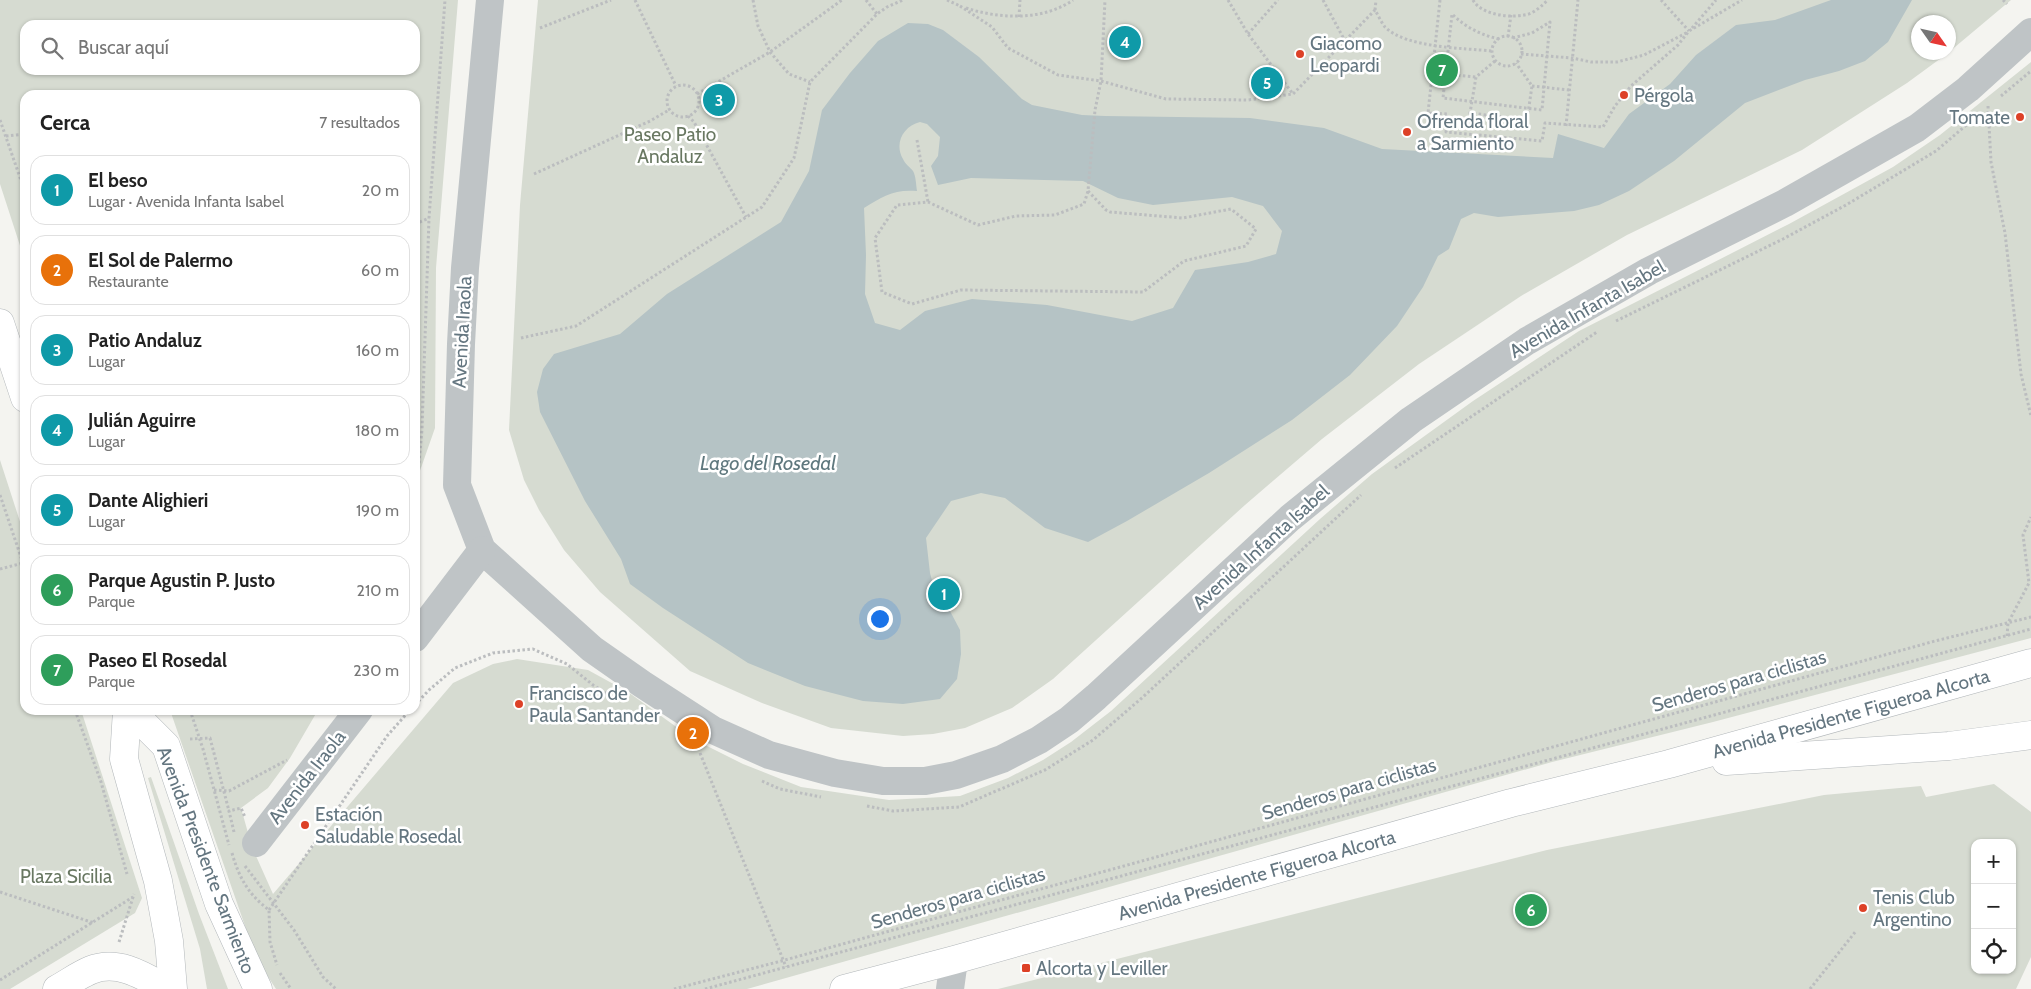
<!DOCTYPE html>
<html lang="es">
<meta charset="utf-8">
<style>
body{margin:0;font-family:Cabin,sans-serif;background:#f2f2f2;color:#222}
.controls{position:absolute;right:15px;bottom:15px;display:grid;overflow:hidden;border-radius:10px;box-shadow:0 1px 4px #0004}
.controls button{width:45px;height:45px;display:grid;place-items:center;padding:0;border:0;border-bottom:1px solid #e0e0e0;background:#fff;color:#222;font:25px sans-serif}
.compass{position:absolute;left:1911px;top:15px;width:45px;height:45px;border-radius:50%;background:#fff;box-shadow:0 1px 4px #0004;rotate:124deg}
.you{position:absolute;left:879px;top:618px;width:18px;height:18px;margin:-12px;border:4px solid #fff;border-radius:50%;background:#1a73e8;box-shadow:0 0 0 8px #1a73e833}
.badge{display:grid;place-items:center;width:32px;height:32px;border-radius:50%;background:#b45309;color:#fff;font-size:16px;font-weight:700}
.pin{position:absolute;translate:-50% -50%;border:2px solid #fff;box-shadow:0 1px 5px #0006}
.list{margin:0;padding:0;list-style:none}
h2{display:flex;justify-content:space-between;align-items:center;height:65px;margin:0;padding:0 20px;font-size:21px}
h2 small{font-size:16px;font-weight:400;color:#767676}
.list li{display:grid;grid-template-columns:32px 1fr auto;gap:15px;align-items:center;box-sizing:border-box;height:70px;margin:0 10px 10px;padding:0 10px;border:1px solid #e0e0e0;border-radius:15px}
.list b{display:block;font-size:19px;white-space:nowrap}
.list p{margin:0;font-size:16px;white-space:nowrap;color:#767676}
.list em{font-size:16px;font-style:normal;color:#767676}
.icon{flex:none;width:28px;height:28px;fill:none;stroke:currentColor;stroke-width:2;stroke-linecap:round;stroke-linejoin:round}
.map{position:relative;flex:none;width:2031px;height:989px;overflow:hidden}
.search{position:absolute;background:#fff;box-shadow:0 1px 4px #0004;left:20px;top:20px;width:400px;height:55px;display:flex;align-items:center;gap:12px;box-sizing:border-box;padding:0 18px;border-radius:15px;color:#767676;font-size:19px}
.panel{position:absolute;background:#fff;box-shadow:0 1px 4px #0004;left:20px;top:90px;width:400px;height:625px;border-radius:15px}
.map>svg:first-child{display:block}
.green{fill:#d6dbd1;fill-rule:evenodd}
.water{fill:#b5c3c5;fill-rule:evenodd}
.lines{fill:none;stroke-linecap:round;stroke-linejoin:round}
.major-casing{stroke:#b2b7ba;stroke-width:29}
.path{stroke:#bbbdbf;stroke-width:3;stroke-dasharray:2.5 2.5;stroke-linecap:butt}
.minor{stroke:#bfc4c6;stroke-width:28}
.major{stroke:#fff;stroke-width:28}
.poi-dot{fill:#dd4127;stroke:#fff;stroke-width:2}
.labels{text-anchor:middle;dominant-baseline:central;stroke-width:5;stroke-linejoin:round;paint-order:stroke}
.poi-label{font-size:19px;fill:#647680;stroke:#fff;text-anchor:start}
.park-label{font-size:19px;fill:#697862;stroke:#fff}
.street-label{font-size:19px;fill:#647680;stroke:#fff}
.water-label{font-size:20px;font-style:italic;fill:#5f787e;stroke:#fff}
</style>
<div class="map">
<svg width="2031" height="989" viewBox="0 0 2031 989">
<rect width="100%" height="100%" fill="#f4f4f0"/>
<g class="green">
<path d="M0,0h458l-22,268 -1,160 -20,57v-390h-390v166l-25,-77zM25,25h390v45h-390z"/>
<path d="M538,0h1473l-62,52 -1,-30h-30v30l30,1 -41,30 -105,67 -175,85 -106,61 -102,68 -97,75 -77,66 -192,174 -41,29 -47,20 -32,6 -30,2 -72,-8 -69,-25 -72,-32 -90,-79 -36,-42 -25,-40 -15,-30 -15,-50 11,-225z"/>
<path d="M2031,62v576l-318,84 -161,40 -805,227h-471l-13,-20 -11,-23 -82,-236h148l-28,48 -22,30 -27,20 11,39 21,47 180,-211 40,-19 24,-5 71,11 40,22 65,47 50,25 58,23 88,13 71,-4 48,-18 35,-18 28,-18 40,-31 209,-192 52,-45 101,-73 106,-70 210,-107 104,-57 47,-32z"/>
<path d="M0,460l25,77v173h56l61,188 -7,15 -125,76h-10z"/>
<path d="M151,777l48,137 29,75h-21l-7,-40 -52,-171z"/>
<path d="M1994,784l37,28v145l-15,32h-1018l549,-139 277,-55 97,-9 5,11zM1975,843h37v127h-37z"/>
</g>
<path class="water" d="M1831,0h81l-24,42 -23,19 -26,10 -34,9 -60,23 -71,58 -45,30 -30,14 -25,6 -76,6 -24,-4 -13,6 -12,30 -11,7 -15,31 -26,39 -47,49 -58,45 -83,53 -82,48 -39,21 -43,-14 -40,-30 -24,-5 -30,8 -25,37 4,35 6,22 14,16 10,19 1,24 -4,25 -17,20 -37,5 -40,-3 -58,-15 -57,-23 -85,-55 -33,-24 -9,-25 -36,-58 -45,-89 -3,-20 6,-23 11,-15 66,-20 47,-40 114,-72 28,-51 13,-61 28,-37 28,-32 30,-18 20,1 15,6 36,27 43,42 10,6 50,10 23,1 145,2 74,10 58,21 171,9 5,-24 46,14 25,-34 41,-30 26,-29 40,-30 39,-5zM920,122l7,2 13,13 -2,19 -7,10 7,19 33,-7 112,3 35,17 35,7 79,-8 31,9 19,25 -6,23 -28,8 -53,8 -22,38 -41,13 -85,-16 -75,-6 -47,12 -25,19 -25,-7 -10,-29 1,-39 -2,-47c19,-12 30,-19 53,-17 -1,-6 -1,-15 -4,-20 -3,-4 -8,-7 -10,-12 -9,-15 0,-33 17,-37z"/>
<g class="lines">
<g class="major-casing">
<g id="major">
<path d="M0,323l25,75"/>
<path d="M127,710l-3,49 34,122 11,60 4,48"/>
<path d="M130,710l36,36 53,158 39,85"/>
<path d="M1726,761l223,-15 82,-11"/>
<path d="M57,989c11,-6 22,-14 34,-19 27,-11 53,6 76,19"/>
<path id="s1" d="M844,989l110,-29 557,-157 158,-39 362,-101"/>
</g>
</g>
<g class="path">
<path d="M635,0l41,86"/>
<path d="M753,0l5,26 12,26 19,22 21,8"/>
<path d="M866,0l11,14"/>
<path d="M947,0l13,6"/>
<path d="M1228,0l20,34 45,60"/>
<path d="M1323,0l22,41"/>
<path d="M1440,0l-12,113 20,1 -2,18 96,9 3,-18 58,4 12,-21 16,-20 47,-41 11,-14 53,-31"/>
<path d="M1473,0c8,15 37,18 51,15 10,-1 17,-9 24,-15"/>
<path d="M1661,0l28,31"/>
<path d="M2003,0l4,4"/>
<path d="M960,6l32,21 16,21 50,27 43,6 65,18 82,1 45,-6 82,-84c3,5 6,12 10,17 21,21 78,21 107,24"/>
<path d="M966,8c33,11 77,13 107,-8"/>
<path d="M1375,10l1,-10"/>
<path d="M1019,17l1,-17"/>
<path d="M540,28l71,-28"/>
<path d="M1692,28l24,-28"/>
<path d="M1248,34l30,-34"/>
<circle cx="1507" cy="51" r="15"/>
<path d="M1508,37l3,-22"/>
<path d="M1499,39c-18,-4 -34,-12 -47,-25l-9,84 99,12 8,-88 -18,11 -19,5"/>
<path d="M1521,54l51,4 19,4h26l27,-7 44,-23"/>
<path d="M1495,61l-19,16 -6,36 57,7 5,-34 -16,-23"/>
<path d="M1433,73l43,4"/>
<circle cx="683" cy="101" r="16"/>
<path d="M1532,86l37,4"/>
<path d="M697,94l73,-42 72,-52"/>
<path d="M2001,96l30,-25"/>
<path d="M1988,106l3,56 14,71 16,141 10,42"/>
<path d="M688,116l6,6 52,95"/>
<path d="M0,120l25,72"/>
<path d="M1566,126l12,-126"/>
<path d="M6,136l19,-2"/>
<path d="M917,140l11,62"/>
<path d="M534,174l116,-53 19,-11"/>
<path d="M1088,191l18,19 4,2 73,6 48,-9 25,20 -10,17 -62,15 -41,31 -182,-2 -49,14 -30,-12 -7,-54 22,-33 31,-3 50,23 38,-9 39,-1 29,-11 4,-13 7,-81 6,-29 4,-81"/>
<path d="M415,224l14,-6"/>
<path d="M1616,321l167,-82 63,-34 90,-54 35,-30"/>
<path d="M521,338l55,-12 186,-119 32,-49 16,-76 67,-68 10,-7 16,-7"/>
<path d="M1395,468l202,-136"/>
<path d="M0,495l25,74"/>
<path d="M415,508l7,-79 7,-211 16,-218"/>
<path d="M0,569l23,-6"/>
<path d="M2007,636l1,-13 21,-40 -6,-48 8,-18"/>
<path d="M415,705l14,-15 26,-22 38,-15 40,-4 34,15 26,21 25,15"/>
<path d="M75,710l26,72 26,92"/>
<path d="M190,710l13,39 26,96"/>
<path d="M190,739l20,-1 19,73"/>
<path d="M700,753l86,214"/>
<path d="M762,781l18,8 41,8"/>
<path d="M214,790l15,1 58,-31"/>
<path d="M867,806l26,5 66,-4 86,-37 48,-30 50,-43 218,-202"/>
<path d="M234,832l-5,-21 12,-3 4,9"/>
<path d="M232,853c7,25 17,42 37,57l1,32 7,23"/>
<path d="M245,866l49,64 29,47 13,12"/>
<path d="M0,892l94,31"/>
<path d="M269,910l118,-174 23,-26"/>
<path d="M119,942l15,-48"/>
<path d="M280,973l11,16"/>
<path d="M0,980l133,-83"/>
<path d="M674,989l111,-29 1150,-319 96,-24"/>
<path d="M705,989l1326,-360"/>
<path d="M1810,989l46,-58"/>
</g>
<g class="minor">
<path d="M490,0l-25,268 -4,76 -4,141 25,65 110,99 50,35 71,46 56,25 66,18 48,8h42l31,-6 46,-16 37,-19 30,-20 27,-23 194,-179 121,-98 116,-79 122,-70 136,-68 132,-75 51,-39 63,-57"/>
<path d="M415,638l67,-88"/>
<path d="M256,843l103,-133"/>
<path d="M950,989l4,-29"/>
</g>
<use href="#major" class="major"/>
</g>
<g class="poi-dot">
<circle cx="1300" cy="54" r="5"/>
<circle cx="1624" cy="95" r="5"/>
<circle cx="2020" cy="117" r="5"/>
<circle cx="1407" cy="132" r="5"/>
<circle cx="519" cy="704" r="5"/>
<circle cx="305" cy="825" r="5"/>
<circle cx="1863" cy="908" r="5"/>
<rect x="1021" y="963" width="10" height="10" rx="2.5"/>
</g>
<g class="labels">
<g class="poi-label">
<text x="1310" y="43">Giacomo<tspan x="1310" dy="22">Leopardi</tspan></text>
<text x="1634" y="95">Pérgola</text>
<text x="2010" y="117" text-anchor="end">Tomate</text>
<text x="1417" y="121">Ofrenda floral<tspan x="1417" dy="22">a Sarmiento</tspan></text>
<text x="529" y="693">Francisco de<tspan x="529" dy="22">Paula Santander</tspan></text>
<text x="315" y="814">Estación<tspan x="315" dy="22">Saludable Rosedal</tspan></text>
<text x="1873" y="897">Tenis Club<tspan x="1873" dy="22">Argentino</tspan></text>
<text x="1036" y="968">Alcorta y Leviller</text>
</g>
<g class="park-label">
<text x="670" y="134">Paseo Patio<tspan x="670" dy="22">Andaluz</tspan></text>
<text x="66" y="876">Plaza Sicilia</text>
</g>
<g class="street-label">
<text transform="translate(1587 309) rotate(-30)">Avenida Infanta Isabel</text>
<text transform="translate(462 332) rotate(-87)">Avenida Iraola</text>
<text transform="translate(1261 547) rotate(-42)">Avenida Infanta Isabel</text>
<text transform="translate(1739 681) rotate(-16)">Senderos para ciclistas</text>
<text stroke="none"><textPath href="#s1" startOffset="1044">Avenida Presidente Figueroa Alcorta</textPath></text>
<text transform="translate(307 777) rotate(-52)">Avenida Iraola</text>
<text transform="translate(1349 789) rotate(-16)">Senderos para ciclistas</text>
<text transform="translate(206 860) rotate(69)">Avenida Presidente Sarmiento</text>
<text stroke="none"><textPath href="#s1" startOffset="428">Avenida Presidente Figueroa Alcorta</textPath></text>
<text transform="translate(958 898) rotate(-16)">Senderos para ciclistas</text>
</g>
<g class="water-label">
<text x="768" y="463">Lago del Rosedal</text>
</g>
</g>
</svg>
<div class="controls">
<button>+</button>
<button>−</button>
<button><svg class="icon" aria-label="locate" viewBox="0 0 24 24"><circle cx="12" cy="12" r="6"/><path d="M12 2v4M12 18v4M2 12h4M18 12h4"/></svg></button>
</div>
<svg class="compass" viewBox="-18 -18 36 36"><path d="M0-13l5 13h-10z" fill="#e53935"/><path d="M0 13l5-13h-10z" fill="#767676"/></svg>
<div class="you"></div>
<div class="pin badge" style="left:944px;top:594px;background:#0f9aa8">1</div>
<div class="pin badge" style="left:693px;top:733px;background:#e8710a">2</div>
<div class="pin badge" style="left:719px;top:100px;background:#0f9aa8">3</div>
<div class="pin badge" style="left:1125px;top:42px;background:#0f9aa8">4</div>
<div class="pin badge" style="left:1267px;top:83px;background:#0f9aa8">5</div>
<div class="pin badge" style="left:1531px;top:910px;background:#2e9e5b">6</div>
<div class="pin badge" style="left:1442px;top:70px;background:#2e9e5b">7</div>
<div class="search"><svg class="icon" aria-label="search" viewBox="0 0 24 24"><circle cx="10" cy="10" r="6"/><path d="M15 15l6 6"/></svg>Buscar aquí</div>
<section class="panel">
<h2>Cerca<small>7 resultados</small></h2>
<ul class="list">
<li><span class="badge" style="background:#0f9aa8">1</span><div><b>El beso</b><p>Lugar · Avenida Infanta Isabel</p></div><em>20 m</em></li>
<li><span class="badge" style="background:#e8710a">2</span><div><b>El Sol de Palermo</b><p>Restaurante</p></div><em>60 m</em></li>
<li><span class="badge" style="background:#0f9aa8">3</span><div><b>Patio Andaluz</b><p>Lugar</p></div><em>160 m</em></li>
<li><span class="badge" style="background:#0f9aa8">4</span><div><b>Julián Aguirre</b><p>Lugar</p></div><em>180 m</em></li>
<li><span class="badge" style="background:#0f9aa8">5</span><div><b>Dante Alighieri</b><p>Lugar</p></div><em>190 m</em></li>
<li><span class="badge" style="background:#2e9e5b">6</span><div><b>Parque Agustin P. Justo</b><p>Parque</p></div><em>210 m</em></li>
<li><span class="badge" style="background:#2e9e5b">7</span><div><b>Paseo El Rosedal</b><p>Parque</p></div><em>230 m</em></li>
</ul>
</section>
</div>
